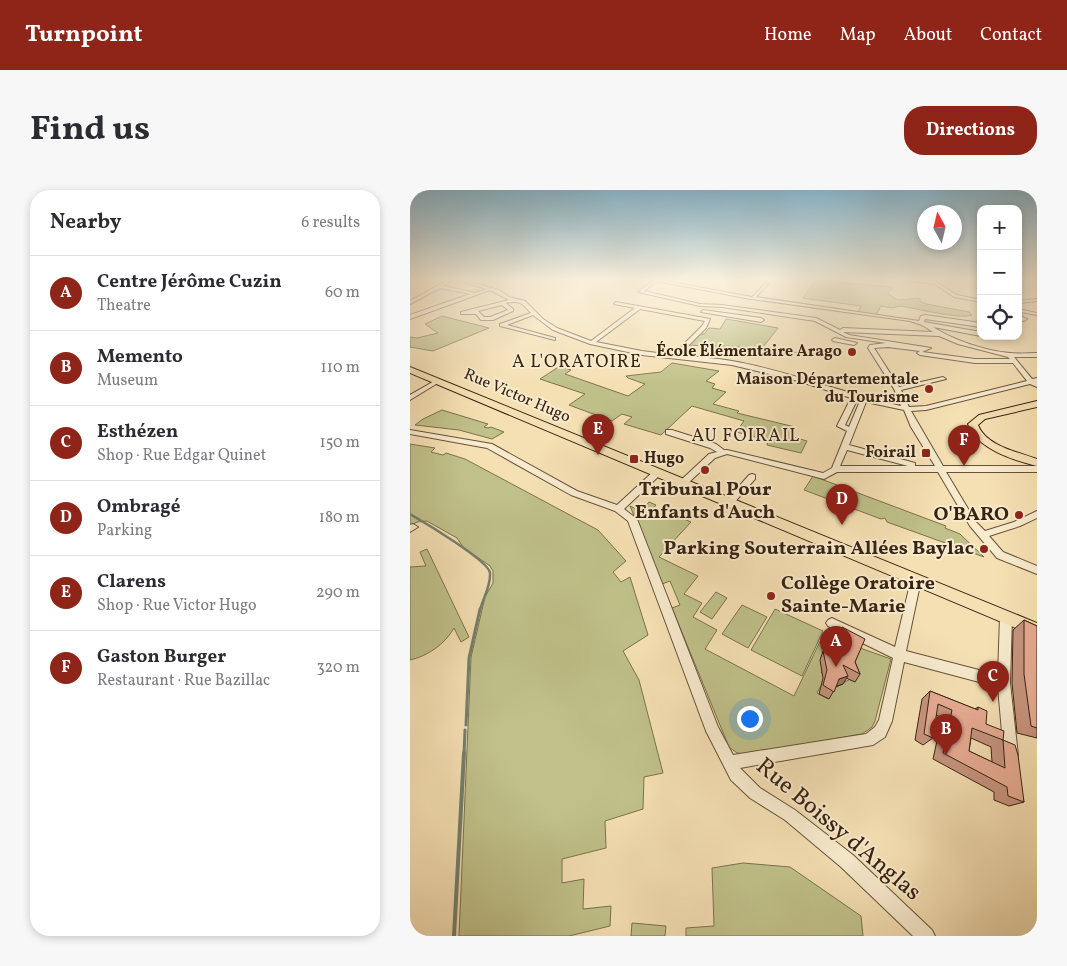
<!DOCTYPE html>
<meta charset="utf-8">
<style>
body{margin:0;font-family:Vollkorn,serif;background:#f7f7f7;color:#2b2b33}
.controls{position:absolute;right:15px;top:15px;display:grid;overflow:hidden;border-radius:10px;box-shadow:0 2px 8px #0003}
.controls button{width:45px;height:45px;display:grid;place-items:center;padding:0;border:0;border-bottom:1px solid #e1e1e2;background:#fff;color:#2b2b33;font:25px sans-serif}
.compass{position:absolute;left:507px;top:15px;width:45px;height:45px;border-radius:50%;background:#fff;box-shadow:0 2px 8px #0003;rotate:352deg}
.you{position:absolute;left:339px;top:528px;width:18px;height:18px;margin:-12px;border:4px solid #fff;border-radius:50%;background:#1a73e8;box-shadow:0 0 0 8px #1a73e833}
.badge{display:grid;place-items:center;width:32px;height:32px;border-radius:50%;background:#8f2418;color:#fff;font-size:16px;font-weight:700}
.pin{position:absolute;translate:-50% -41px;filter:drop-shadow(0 1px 2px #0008)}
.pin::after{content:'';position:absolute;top:26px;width:18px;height:15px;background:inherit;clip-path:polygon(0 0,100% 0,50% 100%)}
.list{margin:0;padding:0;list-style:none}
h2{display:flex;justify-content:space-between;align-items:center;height:65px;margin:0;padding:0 20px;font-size:21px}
h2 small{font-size:16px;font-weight:400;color:#7c7c81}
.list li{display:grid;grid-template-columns:32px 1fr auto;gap:15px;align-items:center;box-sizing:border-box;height:75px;padding:0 20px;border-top:1px solid #e1e1e2}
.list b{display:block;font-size:19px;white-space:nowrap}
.list p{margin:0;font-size:16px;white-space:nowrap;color:#7c7c81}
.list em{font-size:16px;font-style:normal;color:#7c7c81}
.icon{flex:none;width:28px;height:28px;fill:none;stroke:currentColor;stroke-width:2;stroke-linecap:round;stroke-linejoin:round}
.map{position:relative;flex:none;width:627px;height:746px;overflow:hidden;border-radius:20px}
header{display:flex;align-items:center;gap:30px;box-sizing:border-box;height:70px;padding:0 25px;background:#8f2418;color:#fff}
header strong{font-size:24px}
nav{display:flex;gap:28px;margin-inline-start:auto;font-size:18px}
.intro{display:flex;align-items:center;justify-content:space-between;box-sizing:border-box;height:120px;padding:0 30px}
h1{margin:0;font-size:35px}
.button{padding:12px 22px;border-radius:20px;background:#8f2418;color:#fff;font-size:18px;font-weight:700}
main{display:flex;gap:30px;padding:0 30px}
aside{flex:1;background:#fff;border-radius:20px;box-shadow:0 2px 8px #0003}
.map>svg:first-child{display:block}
.green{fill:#c0c18a;stroke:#7c724e}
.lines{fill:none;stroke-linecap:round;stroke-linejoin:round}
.stream-far3{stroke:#747f6e;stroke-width:1}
.stream-far2{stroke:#747f6e;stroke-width:2.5}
.stream-far1{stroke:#747f6e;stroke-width:3}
.stream{stroke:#747f6e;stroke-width:4}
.minor-casing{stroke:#66523a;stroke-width:2}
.major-casing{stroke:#372312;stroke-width:2}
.minor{fill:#f8ebce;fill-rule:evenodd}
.major{fill:#f5e0b4;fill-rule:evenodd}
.wall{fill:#c7947f;stroke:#372312;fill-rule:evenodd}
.shaded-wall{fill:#a27868;stroke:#372312}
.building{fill:#e7ac94;stroke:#372312;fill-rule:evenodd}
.poi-dot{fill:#8f2418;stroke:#f8ebce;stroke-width:2}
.labels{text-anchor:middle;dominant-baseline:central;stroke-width:4;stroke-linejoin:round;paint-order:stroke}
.far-poi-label{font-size:16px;font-weight:bold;fill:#372312;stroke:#f8ebce;text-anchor:end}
.far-street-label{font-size:16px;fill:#372312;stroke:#f8ebce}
.far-neighbourhood-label{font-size:18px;letter-spacing:1px;fill:#372312;stroke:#f8ebce}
.poi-label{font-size:20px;font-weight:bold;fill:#372312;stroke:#f8ebce;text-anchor:end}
.near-street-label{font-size:24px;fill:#372312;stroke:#f8ebce}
</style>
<header>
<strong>Turnpoint</strong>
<nav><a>Home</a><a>Map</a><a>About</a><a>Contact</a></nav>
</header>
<div class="intro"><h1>Find us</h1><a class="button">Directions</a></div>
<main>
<aside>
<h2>Nearby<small>6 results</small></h2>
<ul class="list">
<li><span class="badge">A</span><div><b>Centre Jérôme Cuzin</b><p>Theatre</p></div><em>60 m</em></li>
<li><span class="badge">B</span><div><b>Memento</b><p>Museum</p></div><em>110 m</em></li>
<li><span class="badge">C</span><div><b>Esthézen</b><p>Shop · Rue Edgar Quinet</p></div><em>150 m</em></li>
<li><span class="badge">D</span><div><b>Ombragé</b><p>Parking</p></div><em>180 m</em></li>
<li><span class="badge">E</span><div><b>Clarens</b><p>Shop · Rue Victor Hugo</p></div><em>290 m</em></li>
<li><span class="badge">F</span><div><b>Gaston Burger</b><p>Restaurant · Rue Bazillac</p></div><em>320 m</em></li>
</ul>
</aside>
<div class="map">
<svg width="627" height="746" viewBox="0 0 627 746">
<rect width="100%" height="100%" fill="#f5e0b4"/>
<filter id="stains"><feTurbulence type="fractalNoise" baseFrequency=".004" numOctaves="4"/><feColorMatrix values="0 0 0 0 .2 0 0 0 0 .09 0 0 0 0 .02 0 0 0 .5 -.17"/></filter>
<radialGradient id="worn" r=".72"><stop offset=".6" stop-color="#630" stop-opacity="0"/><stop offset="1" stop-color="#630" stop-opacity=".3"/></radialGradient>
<g class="green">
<path d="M406,90l76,7 -4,7 10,6 21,-2 2,4 5,2 43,8 3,3c-10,5 -58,-7 -72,-9l-8,2 -11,-2 -5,9 -18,-3 3,-6 -58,-8z"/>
<path d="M32,126l47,12 -56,23 -23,-4v-10l7,1 21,-5 -13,-9z"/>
<path d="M316,129l52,9 -22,28 -21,-3 2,-5 -49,-3 10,-11h6l5,-6 11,1z"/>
<path d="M262,173l47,8 -13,10 9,3 -3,4 14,4 -13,12 26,7 -2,2 58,14 -5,9 17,5 -6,12 -34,-8 1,-5 -32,-8 8,-11 -52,-15 -31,29 -37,-11 8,-7 -10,-3 -10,7 -43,-16 16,-11 -45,-15 20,-13 11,4 -6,4 63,22 17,-12 -17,-6 -2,-2 35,-4z"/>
<path d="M32,220l46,14 -4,3 4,1 3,-1 13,5 -12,7 -33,-9 -44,-5 8,-6z"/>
<path d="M0,254l25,4 -4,4 12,3 3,-2 19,6 133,71 28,31 -13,11 8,10 9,-5 18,58 -25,16 16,29 24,93 -19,4 -1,32 -38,12 1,27 -44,11v24l22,-4 -1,30 28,-3 -1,20 -41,10h-110l12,-279 14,-60 8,-14v-12l-3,-5 -27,-19 -6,-9 -30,-17 -10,1 -7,4z"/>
<path d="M403,286l133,50 -1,2 15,6 24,23 -97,-35 -2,-4 -4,1 -77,-29z"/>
<path d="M239,312l7,3 -4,5 14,7 4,-4 21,9 -32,35 39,19 -14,18 18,9 -9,14 24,13 -12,19 89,47 31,-65 12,7 -14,34h-2l4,6 -8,15 11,6 6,-13 15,-6 11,-32 31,11 -16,62 -3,6 -10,7 -115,20 -10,-1 -8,-6 -57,-139 8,-3 -10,-24 -8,3 -32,-78 11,5z"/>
<path d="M17,359l42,88 -8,5 -7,-14c-9,16 -26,28 -44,32v-93l16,-1 -6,-14z"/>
<path d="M306,402l11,6 -15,21 -12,-7z"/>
<path d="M332,415l25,12 -19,31 -26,-14z"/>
<path d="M365,419l48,22 -21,45 -51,-26z"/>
<path d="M333,673l47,4 71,49 2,20h-177v-8l28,-2 -2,-58z"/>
<path d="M222,733l34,3 -1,10h-34z"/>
</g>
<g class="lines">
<g class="stream-far3">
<path d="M290,155l64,3"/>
<path d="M364,159l58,9"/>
</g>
<path class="stream-far2" d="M0,324c14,8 79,47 80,59 1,13 -7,25 -10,37"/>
<g class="stream-far1">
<path d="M56,535l3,-67 11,-49"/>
<path d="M54,564l1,-24"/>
</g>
<path class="stream" d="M44,746l10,-183"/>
<g class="minor-casing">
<g id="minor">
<path d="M38,90h4l-9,6 32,7 11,-4 -28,-9h5l36,10 10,7 16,4 18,18 14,9 34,13 44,-33 -21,-4 2,-2 94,17 -4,9 -27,27c17,2 36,3 53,6 58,10 112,33 169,45l-7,-17 -26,-41 2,-3 16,-2 -40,-6 -31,-16 -93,-14 -22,-1 -62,-14 16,-12h6l92,17 15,-15 2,1 -13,14 163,24 2,-5 4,-1 56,8v4l-56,-8 -1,3 57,10v4l-48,-9c20,13 53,24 77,26 9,1 18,0 27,0v4h-23l18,22 5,-1v9l-7,-3 -104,26 -15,1 32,55h94v6h-91l30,50 9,9 29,-9 23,-11v7l-17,8 -31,10 14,16 34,14v8l-40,-16 -27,-32 -32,-54h-101l-13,7 -97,-25 -12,4 -29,27h-6v-4l29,-27 8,-2 -7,-4 -44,-14v-4h6l44,14 8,6h3l96,23 9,-5 15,-37 -10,-5 14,-28 -53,-17 -66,-16 -90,-10 -52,-11 -37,-14 -20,-15 -26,10 48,13v2l-55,-14v-2l31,-11c-9,-10 -11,-13 -25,-10l7,6v2l-20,9h-12l-5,-6h-15v-2l48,-12 -19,-10 -80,29v-4l60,-21 -30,-6 -30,16v-3zM247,91l88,17 165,23 12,4 11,7 -90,-4 -3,2 -24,-12 -94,-13 -22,-1 -56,-13zM92,115l6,5 -18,7h-6l-6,-6zM230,119l65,12 -3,5 -29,29 -31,-4 -46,-9zM433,142l96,4 19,8 50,13 2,2h-35l-53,-7 9,-4 -82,-13zM478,157l32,4 -3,2 3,2 55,8h38l14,18 -101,25 -17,1 -8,-17 45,-11 -3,-2 -44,10 -25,-39zM447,210l3,1 -11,26 -4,-2zM456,212l38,8 7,17 24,39h-20v-3l-66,-18zM437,260l61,16h-68z"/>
<path d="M494,90l26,1 -1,-1h4l24,15 24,5v2l-27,-5 -19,-13z"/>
<path d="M569,97h2v2l-4,-1z"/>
<path d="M627,109v2l-19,2v-2z"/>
<path d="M608,119l19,4v2l-16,-3 1,5 5,2 -3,2 -6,-2z"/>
<path d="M293,120l58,8 3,2 -3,2 -60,-10z"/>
<path d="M425,148l22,5 -3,2 -21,-4 -1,-1z"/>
<path d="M26,190l5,1 -31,19v-5z"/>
<path d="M0,240l82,14 85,47 40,14 38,-35h6v4l-37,35 13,10 81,208 15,28 133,-21 9,-7 4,-7 14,-62 -65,-32 -2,-3 2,-3 4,-2 4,2 59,27 16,-67 1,-3h8l1,3 -15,71 92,24 2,-58 2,-3 4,-2 4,2 2,3 -2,66 8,72 -2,5 -5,2 -5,-2 -2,-5 -6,-68 -94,-25 -12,59 -7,16 -12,8 -133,23 20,20 35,22 58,45 79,75 3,6h-22l-72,-69 -56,-47 -35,-22 -19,-18 -25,-49 -78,-210 -13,-10 -44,-16 -84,-47 -77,-14z"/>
<path d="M342,284l3,1v4l-22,25h-6l-1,-2 1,-2 22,-25z"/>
<path d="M3,334l5,3 -8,5v-7z"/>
</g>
</g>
<g class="major-casing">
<g id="major">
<path d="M0,177l627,256v14l-627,-264z"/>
<path d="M627,211v6l-52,12 -7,6c8,21 40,27 59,34v7c-24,-6 -60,-17 -69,-42l11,-9z"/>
</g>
</g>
<use href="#minor" class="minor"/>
<use href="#major" class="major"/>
</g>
<g class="wall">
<path d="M614,430l13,6v112l-20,-5 -5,-50 1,-53z"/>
<path d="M413,461l32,11 5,12 -5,8 -9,-4 -3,6 -7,3 -7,12 -10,-5 4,-16 -3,-18z"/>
<path d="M520,501l45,18 3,-2 8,17 17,16 21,62 -15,4 -15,-6v-8l-61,-33 9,-41 -6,-3 -3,23 -10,7 -8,-5 7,-41zM561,548l20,9 1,15 -23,-11z"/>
</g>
<path class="shaded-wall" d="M438,486l-5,8 -9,3 5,-8z"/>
<g class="building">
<path d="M614,430l13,6v102l-6,-2 -7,-52z"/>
<path d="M432,437l23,12 -10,23 5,12 -17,-9 5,11 -9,3 -5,13 -11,-7 4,-15 -4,-19 10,-6z"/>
<path d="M520,501l48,19v-3l9,4 -1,13 18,7 -1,9 12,5 3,10 6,47 -16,-6 -1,-9 -64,-34 9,-43 -14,-6 -5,34 -9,-4zM562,538l31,12 2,28 -36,-17z"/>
</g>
<linearGradient id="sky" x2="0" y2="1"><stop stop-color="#89b8d0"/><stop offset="0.46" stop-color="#faf1dd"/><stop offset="1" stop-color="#faf1dd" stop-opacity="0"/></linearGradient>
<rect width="627" height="194" fill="url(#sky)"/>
<g class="poi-dot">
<circle cx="442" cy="162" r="5"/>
<circle cx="519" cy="199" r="5"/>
<rect x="511" y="258" width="10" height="10" rx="2.5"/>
<rect x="219" y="264" width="10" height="10" rx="2.5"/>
<circle cx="295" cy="280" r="5"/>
<circle cx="609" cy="325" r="5"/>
<circle cx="574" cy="359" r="5"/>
<circle cx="361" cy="406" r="5"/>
</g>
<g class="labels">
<g class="far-poi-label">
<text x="432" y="162">École Élémentaire Arago</text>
<text x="509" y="190">Maison Départementale<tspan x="509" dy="18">du Tourisme</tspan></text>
<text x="506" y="263">Foirail</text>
<text x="234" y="269" text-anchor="start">Hugo</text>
</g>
<g class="far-street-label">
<text transform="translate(107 206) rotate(23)">Rue Victor Hugo</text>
</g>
<g class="far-neighbourhood-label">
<text x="167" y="172">A L'ORATOIRE</text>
<text x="336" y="246">AU FOIRAIL</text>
</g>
<g class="poi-label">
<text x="295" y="300" text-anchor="middle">Tribunal Pour<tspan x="295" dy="23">Enfants d'Auch</tspan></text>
<text x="599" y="325">O'BARO</text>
<text x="564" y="359">Parking Souterrain Allées Baylac</text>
<text x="371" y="394" text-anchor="start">Collège Oratoire<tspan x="371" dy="23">Sainte-Marie</tspan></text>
</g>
<g class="near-street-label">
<text transform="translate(428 640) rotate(40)">Rue Boissy d'Anglas</text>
</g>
</g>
<rect width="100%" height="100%" filter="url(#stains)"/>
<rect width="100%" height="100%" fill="url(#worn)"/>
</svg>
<div class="controls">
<button>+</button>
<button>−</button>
<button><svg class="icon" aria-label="locate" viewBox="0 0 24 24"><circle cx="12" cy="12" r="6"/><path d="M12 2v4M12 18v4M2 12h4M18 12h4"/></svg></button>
</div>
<svg class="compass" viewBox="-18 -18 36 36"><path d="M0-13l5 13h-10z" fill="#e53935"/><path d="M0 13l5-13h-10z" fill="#7c7c81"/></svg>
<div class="you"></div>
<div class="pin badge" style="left:426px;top:477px">A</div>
<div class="pin badge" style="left:536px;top:565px">B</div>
<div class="pin badge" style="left:583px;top:512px">C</div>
<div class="pin badge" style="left:432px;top:335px">D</div>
<div class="pin badge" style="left:188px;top:265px">E</div>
<div class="pin badge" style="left:554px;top:276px">F</div>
</div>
</main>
